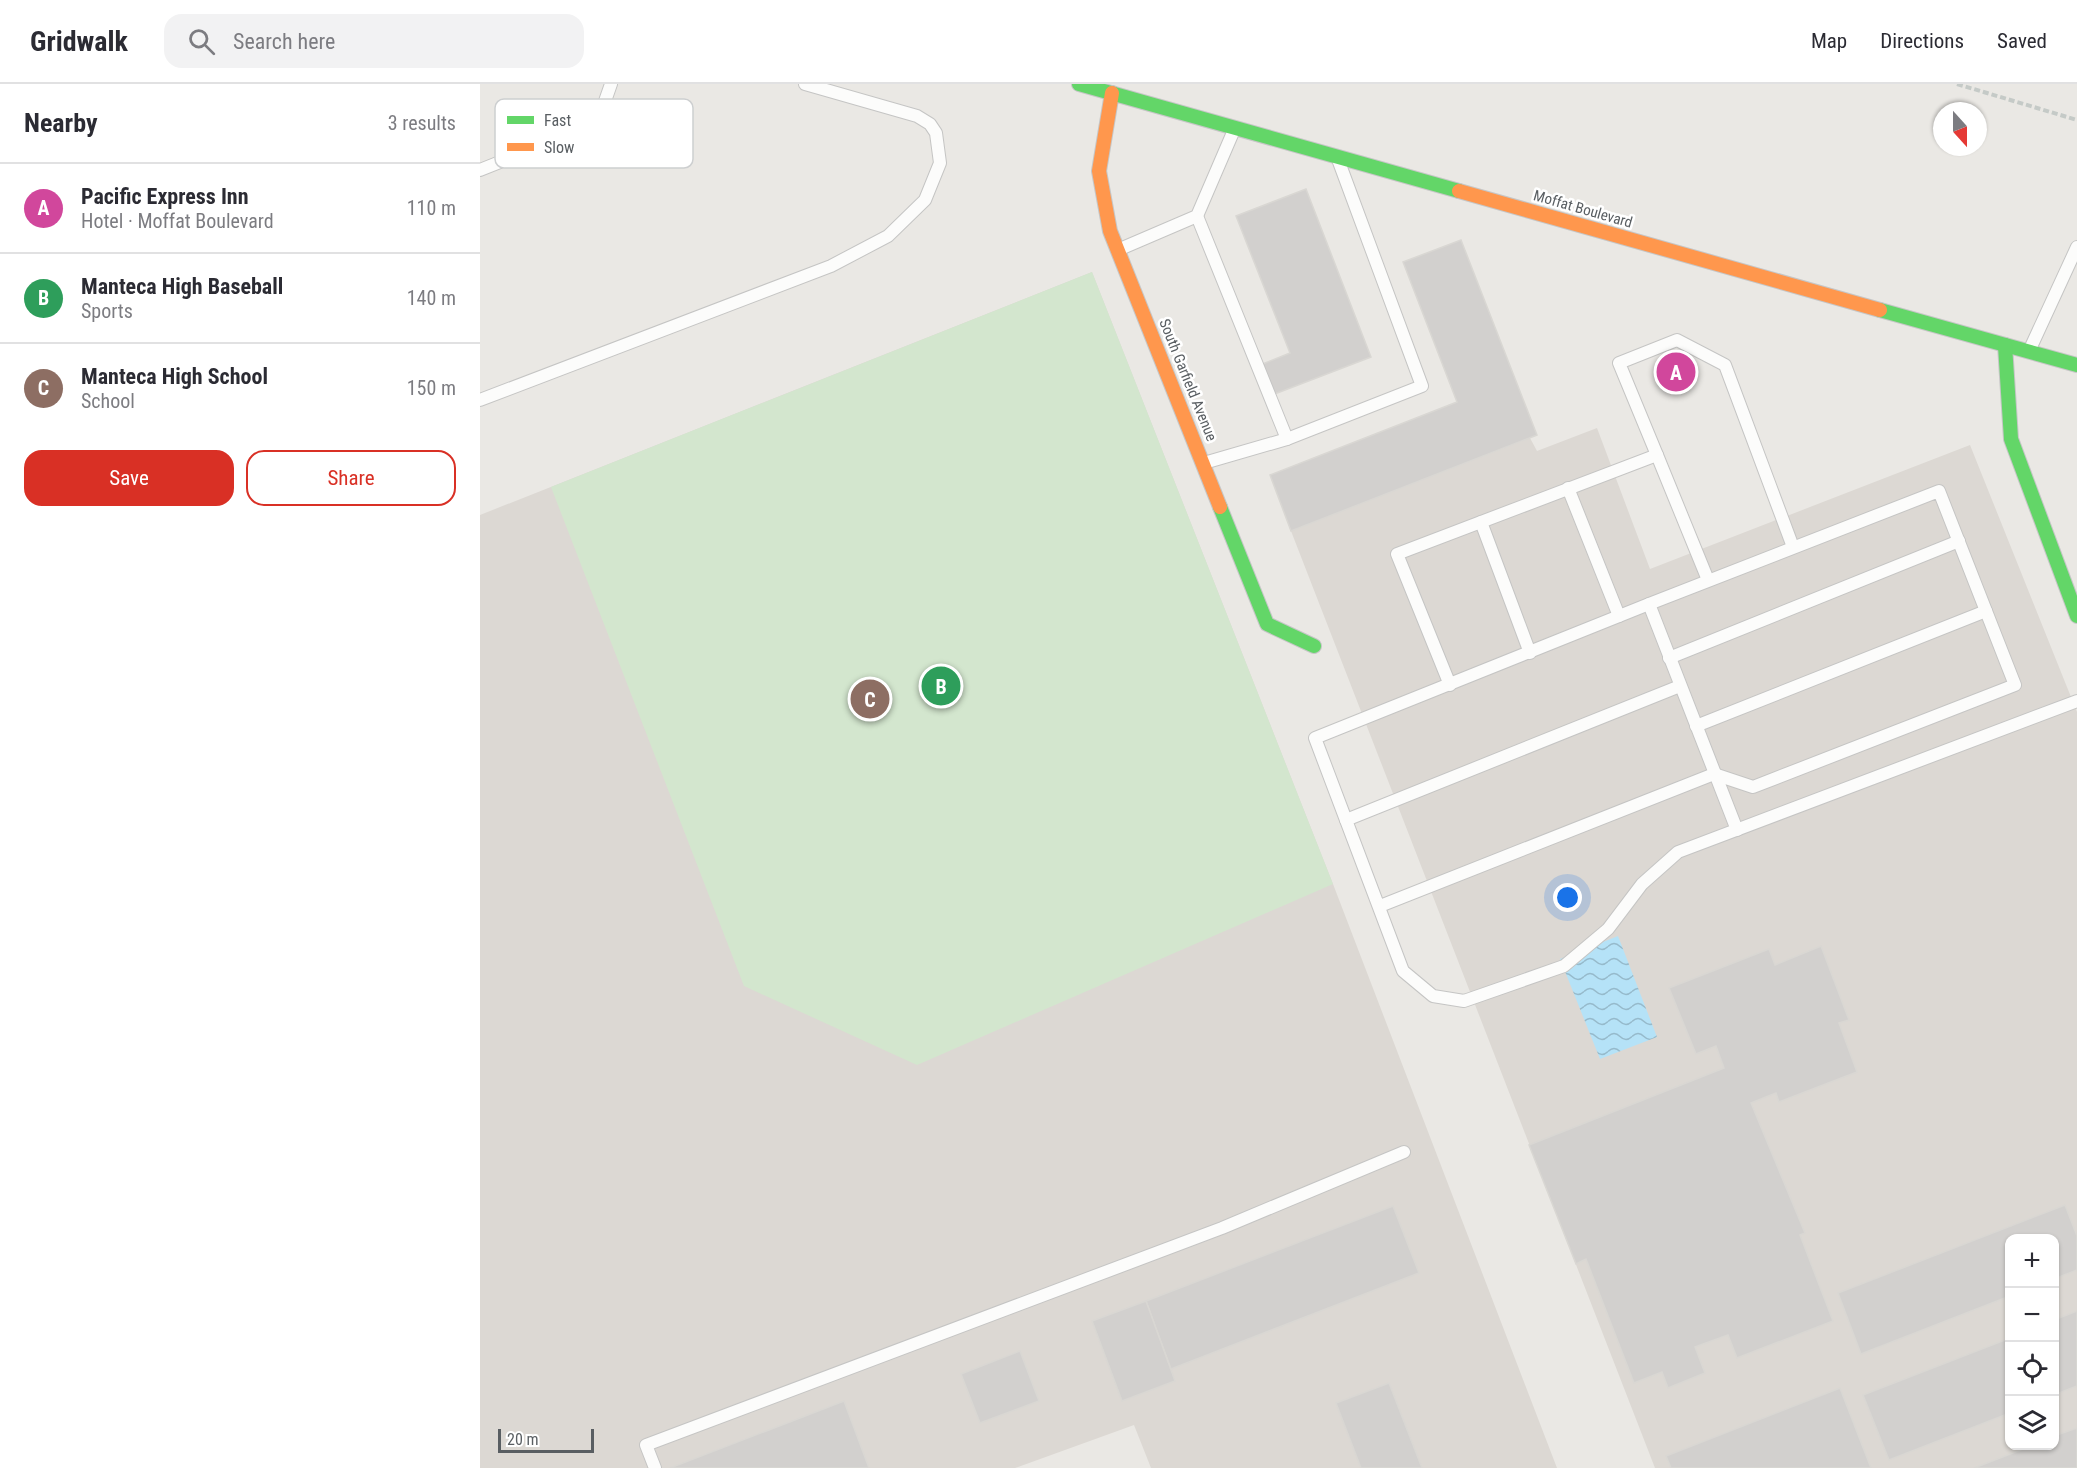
<!DOCTYPE html>
<meta charset="utf-8">
<style>
body{margin:0;font-family:"Roboto Condensed",sans-serif;background:#f2f2f3;color:#2b2b33}
.controls{position:absolute;right:18px;bottom:18px;display:grid;overflow:hidden;border-radius:12px;box-shadow:0 2px 4px #0004}
.controls button{width:54px;height:54px;display:grid;place-items:center;padding:0;border:0;border-bottom:2px solid #e1e1e2;background:#fff;color:#2b2b33;font:30px sans-serif}
.compass{position:absolute;left:1453px;top:18px;width:54px;height:54px;border-radius:50%;background:#fff;box-shadow:0 2px 4px #0004;rotate:159deg}
.scale{position:absolute;left:18px;bottom:15px;width:96px;box-sizing:border-box;padding-left:6px;border:3px solid #595e62;border-top:0;font-size:16px;line-height:21px;white-space:nowrap;color:#595e62;-webkit-text-stroke:4px #fff;paint-order:stroke}
.you{position:absolute;left:1088px;top:814px;width:21px;height:21px;margin:-15px;border:4px solid #fff;border-radius:50%;background:#1a73e8;box-shadow:0 0 0 9px #1a73e833}
.badge{display:grid;place-items:center;width:39px;height:39px;border-radius:50%;background:#d93025;color:#fff;font-size:20px;font-weight:700}
.pin{position:absolute;translate:-50% -50%;border:3px solid #fff;box-shadow:0 2px 6px #0006}
.list{margin:0;padding:0;list-style:none}
h2{display:flex;justify-content:space-between;align-items:center;height:78px;margin:0;padding:0 24px;font-size:26px}
h2 small{font-size:20px;font-weight:400;color:#7c7c81}
.list li{display:grid;grid-template-columns:39px 1fr auto;gap:18px;align-items:center;box-sizing:border-box;height:90px;padding:0 24px;border-top:2px solid #e1e1e2}
.list b{display:block;font-size:22px;white-space:nowrap}
.list p{margin:0;font-size:20px;white-space:nowrap;color:#7c7c81}
.list em{font-size:20px;font-style:normal;color:#7c7c81}
.actions{display:flex;gap:12px;padding:18px 24px}
.actions a{flex:1;padding:14px 0;border:2px solid #d93025;border-radius:18px;text-align:center;font-size:21px;color:#d93025}
.actions .main{background:#d93025;color:#fff}
.icon{flex:none;width:33px;height:33px;fill:none;stroke:currentColor;stroke-width:2;stroke-linecap:round;stroke-linejoin:round}
.map{position:relative;flex:none;width:1597px;height:1384px;overflow:hidden}
header{display:flex;align-items:center;gap:36px;box-sizing:border-box;height:84px;padding:0 30px;background:#fff;border-bottom:2px solid #e1e1e2}
header strong{font-size:28px}
nav{display:flex;gap:33px;margin-inline-start:auto;font-size:21px}
.search{width:420px;height:54px;background:#f2f2f3;display:flex;align-items:center;gap:15px;box-sizing:border-box;padding:0 21px;border-radius:18px;color:#7c7c81;font-size:22px}
main{display:flex}
aside{flex:1;background:#fff}
.map>svg:first-child{display:block}
.education{fill:#dcd8d3;fill-rule:evenodd}
.grass{fill:#d3e6ce}
.water{fill:url(#water-waves)}
.building{fill:#d2d0ce;stroke:#d9d7d3;stroke-width:1.5}
.lines{fill:none;stroke-linecap:round;stroke-linejoin:round}
.lane-casing{stroke:#c5c5c4;stroke-width:14}
.fast-casing{stroke:#c6c6c6;stroke-width:16}
.slow-casing{stroke:#c6c6c6;stroke-width:16}
.path{stroke:#c5cac7;stroke-width:4;stroke-dasharray:6 3;stroke-linecap:butt}
.lane{stroke:#fcfcfb;stroke-width:12}
.fast{stroke:#63d668;stroke-width:14}
.slow{stroke:#ff974d;stroke-width:14}
.labels{text-anchor:middle;dominant-baseline:central;stroke-width:5;stroke-linejoin:round;paint-order:stroke}
.street-label{font-size:15px;fill:#595e62;stroke:#fff}
.key{fill:#fff;stroke:#cdcfd0;stroke-width:1.5}
.key-label{font-size:16px;fill:#595e62}
</style>
<header>
<strong>Gridwalk</strong>
<div class="search"><svg class="icon" aria-label="search" viewBox="0 0 24 24"><circle cx="10" cy="10" r="6"/><path d="M15 15l6 6"/></svg>Search here</div>
<nav><a>Map</a><a>Directions</a><a>Saved</a></nav>
</header>
<main>
<aside>
<h2>Nearby<small>3 results</small></h2>
<ul class="list">
<li><span class="badge" style="background:#d1479c">A</span><div><b>Pacific Express Inn</b><p>Hotel · Moffat Boulevard</p></div><em>110 m</em></li>
<li><span class="badge" style="background:#2e9e5b">B</span><div><b>Manteca High Baseball</b><p>Sports</p></div><em>140 m</em></li>
<li><span class="badge" style="background:#8d6e63">C</span><div><b>Manteca High School</b><p>School</p></div><em>150 m</em></li>
</ul>
<div class="actions"><a class="main">Save</a><a>Share</a></div>
</aside>
<div class="map">
<svg width="1597" height="1384" viewBox="0 0 1597 1384">
<defs>
<pattern id="water-waves" width="16" height="10" patternUnits="userSpaceOnUse" patternTransform="scale(1.5)"><rect width="16" height="10" fill="#b5e2f7"/><path d="M0 5q4-4 8 0t8 0" fill="none" stroke="#96bacb"/></pattern>
</defs>
<rect width="100%" height="100%" fill="#eae8e4"/>
<g class="education">
<path d="M612,188l241,612 224,584h-406l-17,-43 -119,43h-535v-953z"/>
<path d="M1117,344l53,141 320,-124 107,267v756h-422l-364,-937 239,-93 7,13zM1530,1154h44v208h-44z"/>
</g>
<path class="grass" d="M612,188l241,612 -416,181 -173,-79 -193,-499z"/>
<path class="water" d="M1138,852l39,101 -57,22 -40,-100z"/>
<g class="building">
<path d="M826,105l65,168 -99,38 -12,-30 30,-12 -54,-137z"/>
<path d="M981,156l76,195 -246,96 -21,-56 187,-73 -54,-140z"/>
<path d="M1341,862l28,74 -10,3 18,49 -78,30 -3,-9 -25,10 54,130 -5,2 33,86 -96,37 -9,-23 -33,12 10,26 -37,15 -6,-16 -28,11 -48,-124 -10,5 -47,-119 195,-77 -8,-22 -20,8 -27,-66 100,-39 6,16z"/>
<path d="M1585,1121l12,31v34l-23,9v-41h-44v58l-149,58 -23,-61z"/>
<path d="M913,1122l26,67 -248,96 -25,-68z"/>
<path d="M666,1217l29,80 -53,20 -30,-80z"/>
<path d="M1597,1227v75l-23,9v-75z"/>
<path d="M1530,1254v75l-121,47 -26,-65z"/>
<path d="M540,1267l19,50 -59,22 -19,-49z"/>
<path d="M909,1299l33,85h-61l-25,-65z"/>
<path d="M1360,1304l31,80h-200l-5,-12z"/>
<path d="M364,1317l25,67h-199z"/>
<path d="M1597,1344v40h-103l57,-22h23v-10z"/>
</g>
<g class="lines">
<g class="lane-casing">
<g id="lane">
<path d="M0,86l88,-35 18,-10 18,-21 7,-20"/>
<path d="M717,132l90,223"/>
<path d="M640,165l77,-33 37,-86"/>
<path d="M1550,265l47,-102"/>
<path d="M0,316l351,-134 57,-30 37,-36 15,-37 -4,-30 -6,-9 -13,-8 -112,-32"/>
<path d="M1177,371l51,125"/>
<path d="M724,379l83,-24 135,-53 -83,-224"/>
<path d="M1088,404l51,128"/>
<path d="M1001,438l49,131"/>
<path d="M1169,520l88,226"/>
<path d="M1189,574l290,-117"/>
<path d="M970,601l-53,-131 260,-99 -38,-92 58,-23 48,25 68,182"/>
<path d="M1216,642l290,-115"/>
<path d="M866,736l334,-134"/>
<path d="M900,822l334,-132 39,13 262,-102 -76,-194 -290,113 -334,134 88,233 30,25 31,5 100,-35 44,-37 34,-45 36,-32 399,-151"/>
<path d="M175,1384l-9,-23 576,-217 182,-76"/>
</g>
</g>
<g class="fast-casing">
<g id="fast">
<path d="M599,0l380,107"/>
<path d="M1400,226l197,55"/>
<path d="M1525,261l6,94 66,177"/>
<path d="M740,423l47,117 47,22"/>
</g>
</g>
<g class="slow-casing">
<g id="slow">
<path d="M632,9l-13,78 11,60 110,276"/>
<path d="M979,107l421,119"/>
</g>
</g>
<path class="path" d="M1477,0l120,36"/>
<use href="#lane" class="lane"/>
<use href="#fast" class="fast"/>
<use href="#slow" class="slow"/>
</g>
<g class="labels">
<g class="street-label">
<text transform="translate(1103 125) rotate(16)">Moffat Boulevard</text>
<text transform="translate(708 296) rotate(68)">South Garfield Avenue</text>
</g>
</g>
<rect x="15" y="15" width="198" height="69" rx="9" class="key"/>
<rect x="27" y="32" width="27" height="8" fill="#63d668"/>
<rect x="27" y="59" width="27" height="8" fill="#ff974d"/>
<g class="key-label">
<text x="64" y="42">Fast</text>
<text x="64" y="69">Slow</text>
</g>
</svg>
<div class="controls">
<button>+</button>
<button>−</button>
<button><svg class="icon" aria-label="locate" viewBox="0 0 24 24"><circle cx="12" cy="12" r="6"/><path d="M12 2v4M12 18v4M2 12h4M18 12h4"/></svg></button>
<button><svg class="icon" aria-label="layers" viewBox="0 0 24 24"><path d="M12 4l9 5-9 5-9-5zM3 14l9 5 9-5"/></svg></button>
</div>
<svg class="compass" viewBox="-18 -18 36 36"><path d="M0-13l5 13h-10z" fill="#e53935"/><path d="M0 13l5-13h-10z" fill="#7c7c81"/></svg>
<div class="scale">20 m</div>
<div class="you"></div>
<div class="pin badge" style="left:1196px;top:288px;background:#d1479c">A</div>
<div class="pin badge" style="left:461px;top:602px;background:#2e9e5b">B</div>
<div class="pin badge" style="left:390px;top:615px;background:#8d6e63">C</div>
</div>
</main>
